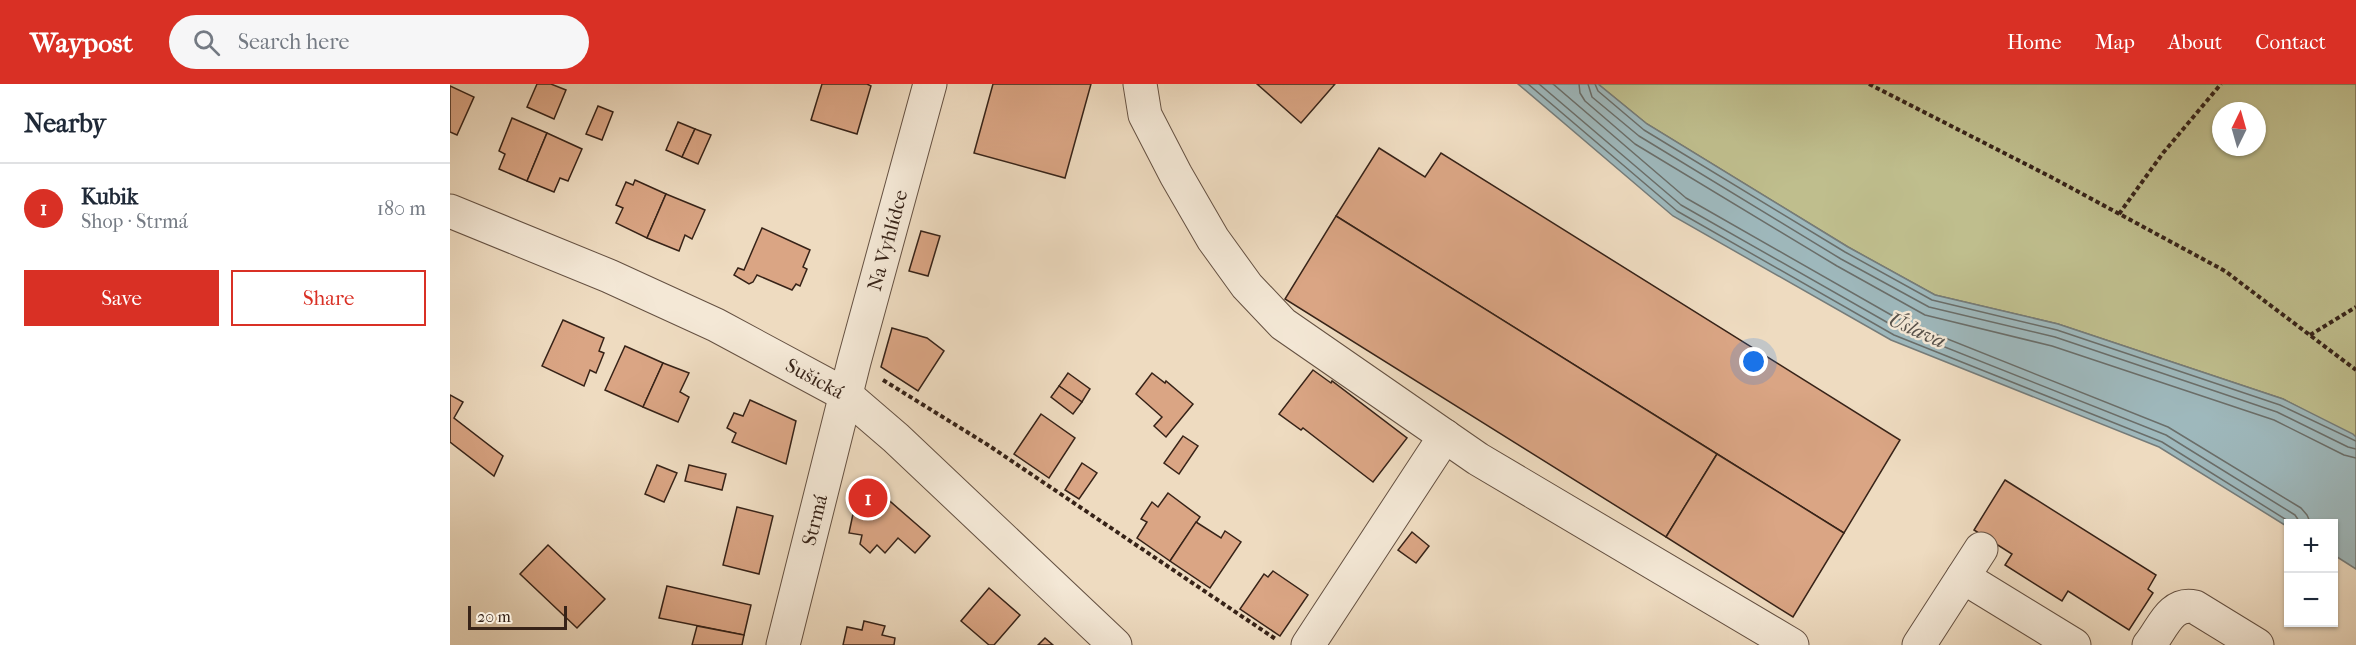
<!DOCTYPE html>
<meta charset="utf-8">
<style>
body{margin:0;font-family:"IM FELL French Canon",serif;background:#f6f6f7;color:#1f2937}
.controls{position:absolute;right:18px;bottom:18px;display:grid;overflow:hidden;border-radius:0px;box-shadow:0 2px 4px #0004}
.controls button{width:54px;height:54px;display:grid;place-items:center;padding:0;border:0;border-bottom:2px solid #e0e1e3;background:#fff;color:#1f2937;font:30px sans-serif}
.compass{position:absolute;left:1762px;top:18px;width:54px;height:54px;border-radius:50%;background:#fff;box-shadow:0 2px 4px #0004;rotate:5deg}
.scale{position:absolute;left:18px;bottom:15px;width:99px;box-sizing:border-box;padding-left:6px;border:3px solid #372318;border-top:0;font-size:16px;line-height:21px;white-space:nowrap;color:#372318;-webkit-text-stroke:4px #f4e8d6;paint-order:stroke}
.you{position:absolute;left:1304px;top:278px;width:21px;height:21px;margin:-15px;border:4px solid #fff;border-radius:50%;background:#1a73e8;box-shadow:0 0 0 9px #1a73e833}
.badge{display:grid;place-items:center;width:39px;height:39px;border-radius:50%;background:#d93025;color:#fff;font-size:20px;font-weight:700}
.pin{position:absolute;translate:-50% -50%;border:3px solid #fff;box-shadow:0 2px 6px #0006}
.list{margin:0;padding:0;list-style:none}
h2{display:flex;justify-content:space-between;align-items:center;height:78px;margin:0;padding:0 24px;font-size:26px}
h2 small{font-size:20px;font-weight:400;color:#747a83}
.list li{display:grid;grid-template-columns:39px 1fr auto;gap:18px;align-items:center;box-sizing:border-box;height:90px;padding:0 24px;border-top:2px solid #e0e1e3}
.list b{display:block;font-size:22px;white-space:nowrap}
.list p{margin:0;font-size:20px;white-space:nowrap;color:#747a83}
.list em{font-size:20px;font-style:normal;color:#747a83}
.actions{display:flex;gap:12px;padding:18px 24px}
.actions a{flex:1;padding:14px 0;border:2px solid #d93025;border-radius:0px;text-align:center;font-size:21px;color:#d93025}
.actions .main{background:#d93025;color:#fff}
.icon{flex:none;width:33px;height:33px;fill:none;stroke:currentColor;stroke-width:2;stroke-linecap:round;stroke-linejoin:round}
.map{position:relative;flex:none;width:1906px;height:561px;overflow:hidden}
header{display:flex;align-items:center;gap:36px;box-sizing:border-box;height:84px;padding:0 30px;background:#d93025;color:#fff}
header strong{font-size:28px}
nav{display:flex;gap:33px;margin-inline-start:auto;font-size:21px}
.search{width:420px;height:54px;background:#f6f6f7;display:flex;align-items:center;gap:15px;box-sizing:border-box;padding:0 21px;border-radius:33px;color:#747a83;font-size:22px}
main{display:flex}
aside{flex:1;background:#fff}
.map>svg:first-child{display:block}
.green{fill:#bfbe8d;stroke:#7b7052;stroke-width:1.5;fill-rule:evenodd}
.water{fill:#9eb8bc;stroke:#757c7a;stroke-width:1.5}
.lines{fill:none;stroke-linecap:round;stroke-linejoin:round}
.shore{stroke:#6a6e6a;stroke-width:1.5}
.building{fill:#daa584;stroke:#372318;stroke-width:1.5}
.minor-casing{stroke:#655142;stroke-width:35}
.path{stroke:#372318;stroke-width:4;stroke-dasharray:4.5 3;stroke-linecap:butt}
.minor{stroke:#f4e8d6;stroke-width:33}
.labels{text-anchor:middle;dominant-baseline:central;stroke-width:5;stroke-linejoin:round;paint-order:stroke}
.street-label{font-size:20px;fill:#372318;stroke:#f4e8d6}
.water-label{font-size:21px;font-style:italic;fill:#565049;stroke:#f4e8d6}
</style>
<header>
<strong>Waypost</strong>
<div class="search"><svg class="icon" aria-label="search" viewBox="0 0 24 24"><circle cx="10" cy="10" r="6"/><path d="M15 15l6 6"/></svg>Search here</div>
<nav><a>Home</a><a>Map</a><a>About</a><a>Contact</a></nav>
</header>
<main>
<aside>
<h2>Nearby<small></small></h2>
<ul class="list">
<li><span class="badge">1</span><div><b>Kubik</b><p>Shop · Strmá</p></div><em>180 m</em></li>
</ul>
<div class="actions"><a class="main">Save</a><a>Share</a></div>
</aside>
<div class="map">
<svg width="1906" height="561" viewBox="0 0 1906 561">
<rect width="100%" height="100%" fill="#eedbc0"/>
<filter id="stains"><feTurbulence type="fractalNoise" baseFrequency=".00333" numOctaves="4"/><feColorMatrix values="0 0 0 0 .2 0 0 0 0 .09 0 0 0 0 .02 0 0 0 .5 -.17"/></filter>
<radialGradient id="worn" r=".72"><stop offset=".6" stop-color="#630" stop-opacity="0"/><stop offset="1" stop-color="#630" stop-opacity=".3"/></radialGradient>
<path class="green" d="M1148,0h758v353l-73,-38 -225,-75 -123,-29 -87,-48 -201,-123zM1771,27h36v36h-36z"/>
<path class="water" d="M1068,0h80l49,40 201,123 87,48 123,29 225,75 70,35 3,3v132l-22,-14v-31h-46v3l-129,-80 -268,-107 -218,-124z"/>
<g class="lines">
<g class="shore">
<path d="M1078,0l149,127 217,124 268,107 131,82"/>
<path d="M1089,0l142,121 216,123 269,107 129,80 6,9"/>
<path d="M1103,0l133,114 214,122 268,107 133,81 6,7 4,9"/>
<path d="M1129,0l1,9 5,8 50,43 202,122 88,49 127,31 222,74 70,35 12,3"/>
<path d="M1138,0l4,13 47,39 202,123 88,48 126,30 222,75 71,35 8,2"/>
<path d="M1145,0l3,7 46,39 201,122 87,48 125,30 223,75 76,36"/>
</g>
</g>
<g class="building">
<path d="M87,0h14l15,6 -12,29 -27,-12z"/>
<path d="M372,0h45l4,2 -14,48 -46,-14z"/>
<path d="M543,0h98l-26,94 -91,-25z"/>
<path d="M807,0h78l-34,39z"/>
<path d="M0,2l24,11 -17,38 -7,-3z"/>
<path d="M148,22l15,6 -11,28 -16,-6z"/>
<path d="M62,34l35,15 -20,48 -28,-12 6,-15 -6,-3z"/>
<path d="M228,38l17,7 -13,28 -16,-7z"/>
<path d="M245,45l16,6 -13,29 -16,-7z"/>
<path d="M97,49l35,16 -14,32 -8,-3 -6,14 -27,-11z"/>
<path d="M929,64l46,29 16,-24 459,287 -56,93 -508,-317z"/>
<path d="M185,96l31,14 -19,44 -31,-15 7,-15 -7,-3 10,-23 7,3z"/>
<path d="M216,110l39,16 -13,29 -7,-4 -6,16 -32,-13z"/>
<path d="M886,132l381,238 -51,83 -381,-238z"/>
<path d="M312,144l48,22 -7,17 4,2 -7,17 -4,-2 -4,6 -35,-15 -4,7 -4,2 -15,-9 4,-7 6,2z"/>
<path d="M471,147l19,5 -12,40 -19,-5z"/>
<path d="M113,236l41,18 -5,13 5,2 -8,20 -6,-3 -6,16 -42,-20z"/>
<path d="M442,244l35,10 17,13 -26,40 -37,-24z"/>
<path d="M175,262l38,17 -20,44 -38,-17z"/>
<path d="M213,279l26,10 -9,19 9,5 -11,25 -35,-15z"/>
<path d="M863,286l18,13 1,-2 75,57 -34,44 -70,-54 -2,2 -22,-16z"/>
<path d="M618,289l22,16 -8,13 -23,-16z"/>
<path d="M702,289l13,10 1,-2 27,23 -27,33 -12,-11 8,-9 -26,-23z"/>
<path d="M609,302l23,16 -9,12 -22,-17z"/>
<path d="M0,311l13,7 -9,16 49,38 -9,20 -44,-34z"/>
<path d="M300,316l46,21 -10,43 -54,-22 4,-9 -9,-5 7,-15 9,3z"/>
<path d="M591,330l34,24 -26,40 -35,-24z"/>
<path d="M733,352l15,10 -19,28 -15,-11z"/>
<path d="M1267,370l127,79 -51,84 -127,-80z"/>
<path d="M632,379l15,10 -18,26 -14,-9z"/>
<path d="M207,381l20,8 -13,29 -19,-8z"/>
<path d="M239,381l37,9 -4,16 -37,-9z"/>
<path d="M1555,396l151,95 -8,14 5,4 -24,37 -61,-39 -6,10 -57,-36 7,-11 -38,-24z"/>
<path d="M420,403l7,3 53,46 -15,17 -17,-15 -13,15 -8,-8 -7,8 -10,-9 2,-9 -13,-2 8,-38 4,-5z"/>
<path d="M718,409l32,24 -30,44 -33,-23 10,-16 -6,-3 11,-17 6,5z"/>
<path d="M287,423l36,9 -14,58 -36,-9z"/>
<path d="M746,438l25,16 4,-7 16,11 -31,46 -40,-27z"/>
<path d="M962,448l17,14 -13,17 -18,-13z"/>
<path d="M98,461l57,54 -28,29 -57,-54z"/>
<path d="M823,487l35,24 -28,41 -40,-27 24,-35 4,3z"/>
<path d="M217,502l84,19 -7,30 -85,-17z"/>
<path d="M539,504l31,27 -26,30h-5l-28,-24z"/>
<path d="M414,537l21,5 -3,9 13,3 -1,7h-51l4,-18 15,3z"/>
<path d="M247,542l47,9 -2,10h-50z"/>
<path d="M595,554l8,7h-15z"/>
</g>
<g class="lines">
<g class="minor-casing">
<g id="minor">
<path d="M690,0l5,31 31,60 37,64 34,47 36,38 195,135 314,186"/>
<path id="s1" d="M0,127l159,65 107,49 130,70 50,43 219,207"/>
<path d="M1513,493l111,68"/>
<path id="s2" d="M333,561l71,-283 76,-278"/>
<path d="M858,561l137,-209"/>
<path d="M1469,561l62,-96"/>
<path d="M1699,561c13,-15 21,-44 46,-38l62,38"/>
</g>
</g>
<g class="path">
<path d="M1419,0l182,93 174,94 131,99"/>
<path d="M1669,130l44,-61 58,-69"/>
<path d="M1860,251l46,-28"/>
<path d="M433,296l105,65 289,195"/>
</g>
<use href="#minor" class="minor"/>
</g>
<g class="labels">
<g class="street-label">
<text stroke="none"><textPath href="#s2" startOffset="418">Na Vyhlídce</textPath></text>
<text stroke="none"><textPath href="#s1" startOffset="402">Sušická</textPath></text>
<text stroke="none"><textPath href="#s2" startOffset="129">Strmá</textPath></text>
</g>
<g class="water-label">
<text transform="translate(1467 246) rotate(24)">Úslava</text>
</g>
</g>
<rect width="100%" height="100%" filter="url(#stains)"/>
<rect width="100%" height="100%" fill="url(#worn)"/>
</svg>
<div class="controls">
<button>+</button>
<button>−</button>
</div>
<svg class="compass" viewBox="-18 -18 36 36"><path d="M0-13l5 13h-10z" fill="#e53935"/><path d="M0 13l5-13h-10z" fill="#747a83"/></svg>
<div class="scale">20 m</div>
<div class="you"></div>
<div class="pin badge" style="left:418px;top:414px">1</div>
</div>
</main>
